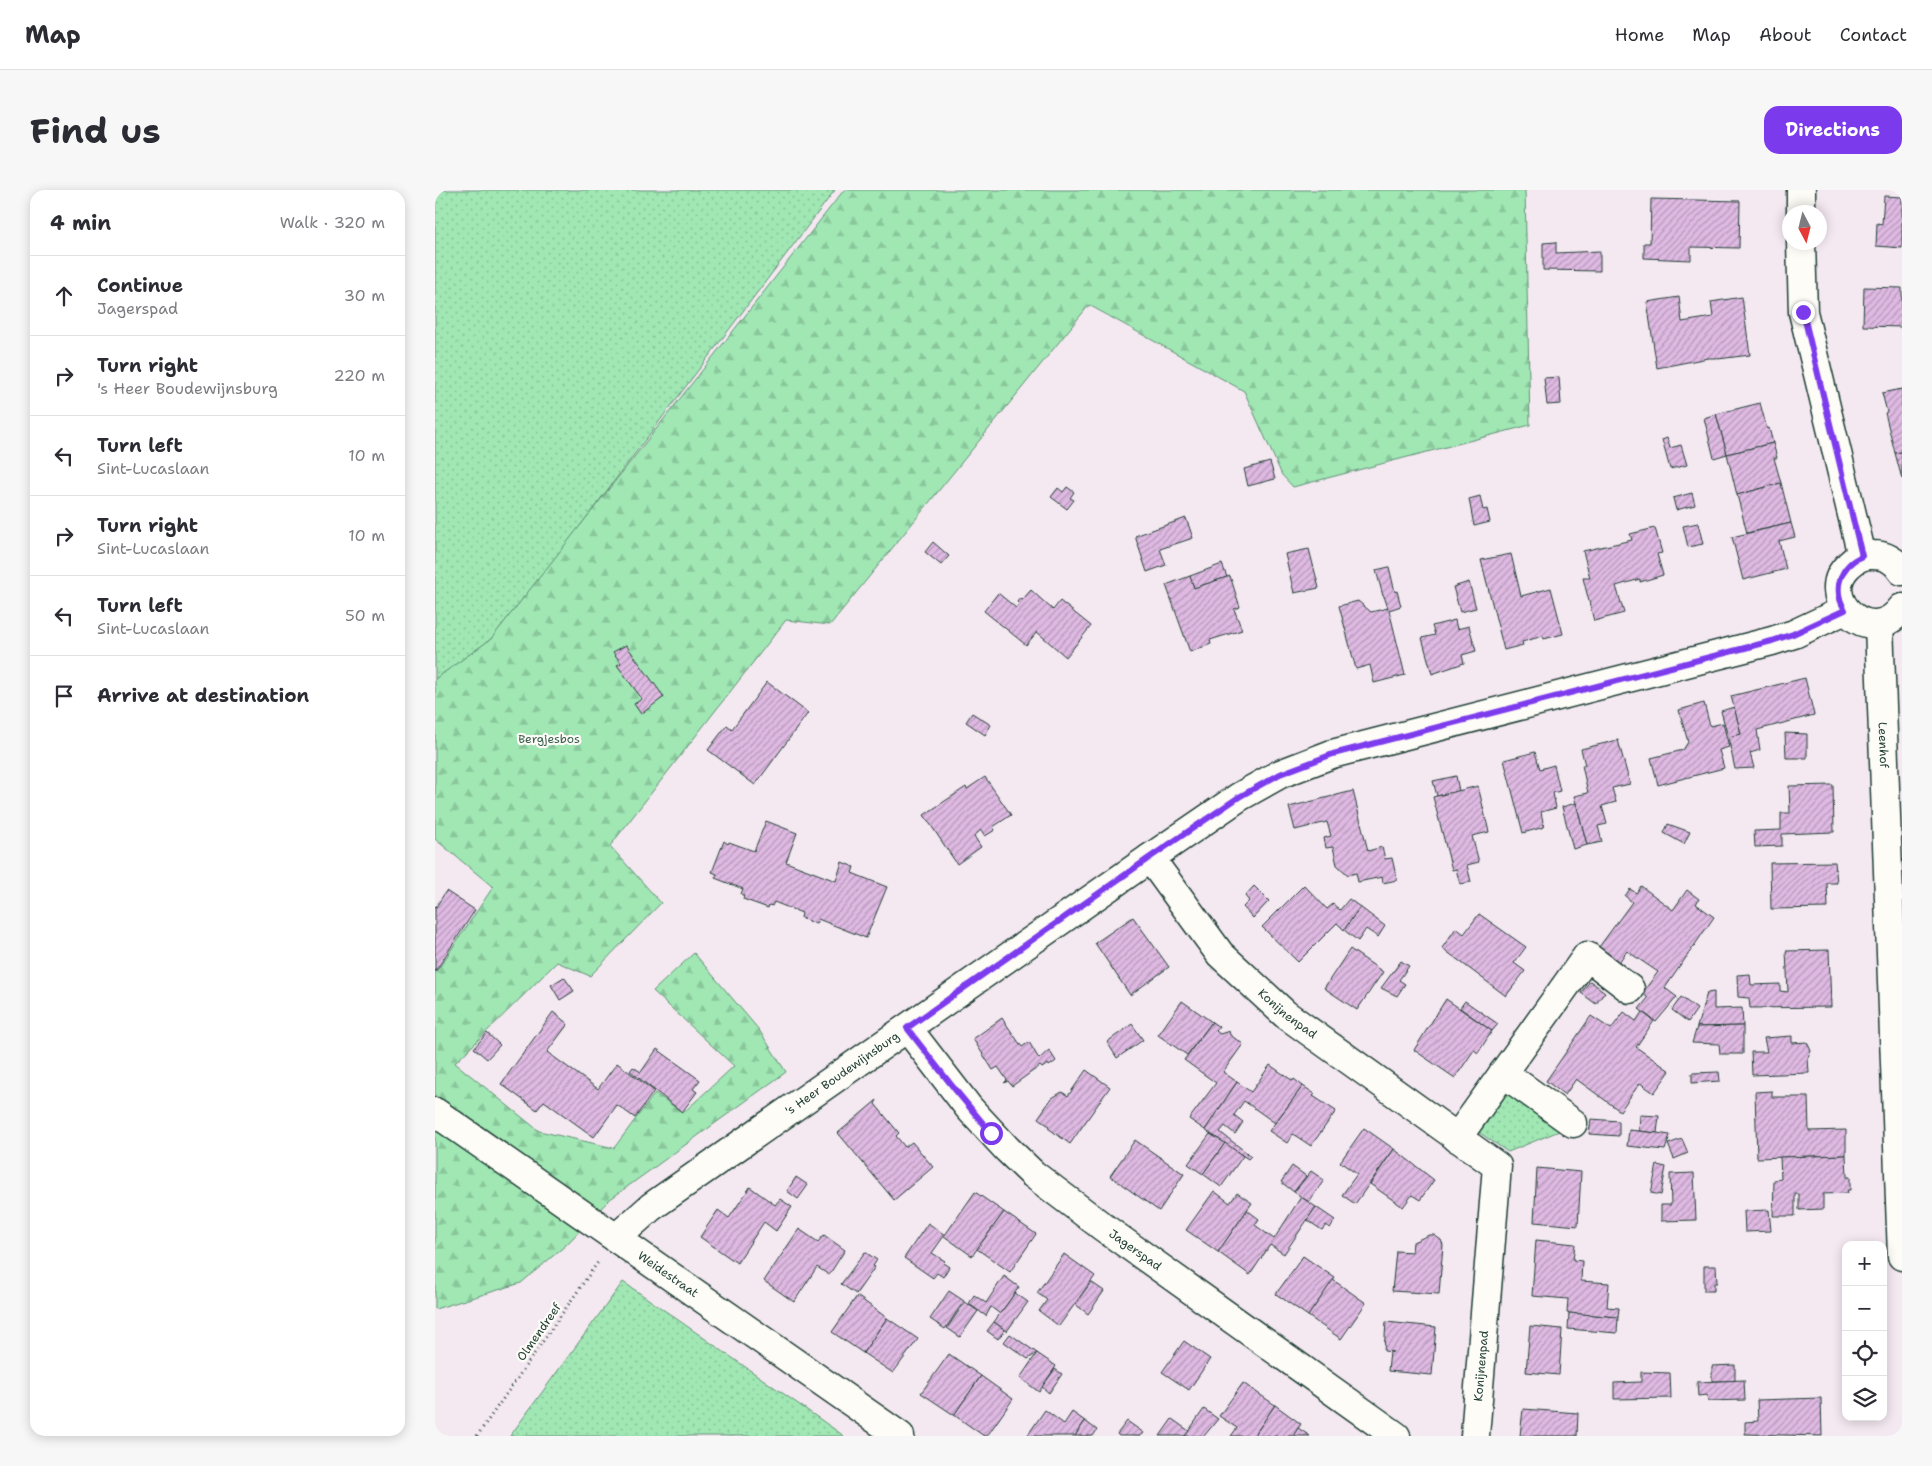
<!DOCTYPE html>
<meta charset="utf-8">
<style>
body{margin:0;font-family:"Shantell Sans",sans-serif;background:#f7f7f7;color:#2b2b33}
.controls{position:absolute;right:15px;bottom:15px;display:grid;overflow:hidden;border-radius:10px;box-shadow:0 2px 12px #0003}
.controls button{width:45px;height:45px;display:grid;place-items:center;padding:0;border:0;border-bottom:1px solid #e1e1e2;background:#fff;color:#2b2b33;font:25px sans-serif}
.compass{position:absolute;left:1347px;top:15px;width:45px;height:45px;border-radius:50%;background:#fff;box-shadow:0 2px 12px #0003;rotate:173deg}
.stop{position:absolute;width:15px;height:15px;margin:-11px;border:4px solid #7c3aed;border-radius:50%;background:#fff}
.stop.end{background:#7c3aed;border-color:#fff;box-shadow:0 1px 5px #0008}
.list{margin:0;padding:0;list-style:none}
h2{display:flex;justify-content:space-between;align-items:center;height:65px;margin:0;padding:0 20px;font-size:21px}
h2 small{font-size:16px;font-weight:400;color:#7c7c81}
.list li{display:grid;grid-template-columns:32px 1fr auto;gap:15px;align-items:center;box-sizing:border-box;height:80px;padding:0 20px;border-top:1px solid #e1e1e2}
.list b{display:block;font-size:19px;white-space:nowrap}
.list p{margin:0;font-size:16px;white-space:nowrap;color:#7c7c81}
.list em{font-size:16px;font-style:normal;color:#7c7c81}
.icon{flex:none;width:28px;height:28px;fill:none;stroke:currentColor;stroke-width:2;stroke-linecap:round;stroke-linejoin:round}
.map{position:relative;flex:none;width:1467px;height:1246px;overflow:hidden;border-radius:15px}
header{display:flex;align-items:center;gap:30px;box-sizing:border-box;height:70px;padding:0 25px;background:#fff;border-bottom:1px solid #e1e1e2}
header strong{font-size:24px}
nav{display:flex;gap:28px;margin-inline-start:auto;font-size:18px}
.intro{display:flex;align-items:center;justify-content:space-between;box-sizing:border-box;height:120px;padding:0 30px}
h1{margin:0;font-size:35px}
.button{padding:12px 22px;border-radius:15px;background:#7c3aed;color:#fff;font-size:18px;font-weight:700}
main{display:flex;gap:30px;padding:0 30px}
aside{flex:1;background:#fff;border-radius:15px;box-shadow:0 2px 12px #0003}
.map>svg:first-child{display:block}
.grass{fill:url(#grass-dots);stroke:#609274}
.forest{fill:url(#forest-firs);stroke:#609274}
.building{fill:url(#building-hatch);stroke:#1f3d34}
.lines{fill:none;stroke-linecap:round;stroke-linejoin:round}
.minor-casing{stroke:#1f3d34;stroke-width:31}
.path{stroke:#1f3d34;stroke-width:3;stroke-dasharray:1 4;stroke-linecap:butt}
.minor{stroke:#fdfcf7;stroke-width:28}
.route{stroke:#7c3aed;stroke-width:6}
.labels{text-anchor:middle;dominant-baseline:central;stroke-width:4.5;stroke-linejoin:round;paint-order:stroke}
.park-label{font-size:12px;fill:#395f4e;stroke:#fdfcf7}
.street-label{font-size:12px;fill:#1f3d34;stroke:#fdfcf7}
</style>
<header>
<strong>Map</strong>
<nav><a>Home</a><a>Map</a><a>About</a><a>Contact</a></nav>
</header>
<div class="intro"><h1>Find us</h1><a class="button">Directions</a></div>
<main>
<aside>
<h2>4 min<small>Walk · 320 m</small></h2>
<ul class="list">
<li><svg class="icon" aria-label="ahead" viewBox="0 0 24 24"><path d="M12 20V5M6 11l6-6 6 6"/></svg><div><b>Continue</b><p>Jagerspad</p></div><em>30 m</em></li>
<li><svg class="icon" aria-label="right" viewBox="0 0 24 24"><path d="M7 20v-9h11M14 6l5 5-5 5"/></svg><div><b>Turn right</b><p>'s Heer Boudewijnsburg</p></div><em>220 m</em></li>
<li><svg class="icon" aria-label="left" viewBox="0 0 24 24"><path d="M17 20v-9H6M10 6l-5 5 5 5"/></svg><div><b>Turn left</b><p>Sint-Lucaslaan</p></div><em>10 m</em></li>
<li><svg class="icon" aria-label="right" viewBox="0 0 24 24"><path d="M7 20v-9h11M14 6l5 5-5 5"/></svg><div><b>Turn right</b><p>Sint-Lucaslaan</p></div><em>10 m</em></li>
<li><svg class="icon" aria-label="left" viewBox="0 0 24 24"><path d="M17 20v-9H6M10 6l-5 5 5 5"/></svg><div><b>Turn left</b><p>Sint-Lucaslaan</p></div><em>50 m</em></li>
<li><svg class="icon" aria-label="arrive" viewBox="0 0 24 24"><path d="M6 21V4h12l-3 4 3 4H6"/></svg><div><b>Arrive at destination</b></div></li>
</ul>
</aside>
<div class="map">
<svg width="1467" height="1246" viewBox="0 0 1467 1246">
<defs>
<pattern id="grass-dots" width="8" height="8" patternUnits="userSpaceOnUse" patternTransform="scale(1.25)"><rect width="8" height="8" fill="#a0e7b4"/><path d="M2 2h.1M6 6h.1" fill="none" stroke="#89c79b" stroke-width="1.8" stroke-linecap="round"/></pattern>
<pattern id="forest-firs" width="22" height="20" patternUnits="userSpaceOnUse" patternTransform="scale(1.25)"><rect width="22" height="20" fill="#a0e7b4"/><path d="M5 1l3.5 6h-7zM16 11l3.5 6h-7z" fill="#89c79b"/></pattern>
<pattern id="building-hatch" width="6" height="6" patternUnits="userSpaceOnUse" patternTransform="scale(1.25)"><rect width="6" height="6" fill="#dfb9e2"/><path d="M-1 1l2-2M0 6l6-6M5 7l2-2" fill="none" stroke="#b498b8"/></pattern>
</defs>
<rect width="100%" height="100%" fill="#f4e8f1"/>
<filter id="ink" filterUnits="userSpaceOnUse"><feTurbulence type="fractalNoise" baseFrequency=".02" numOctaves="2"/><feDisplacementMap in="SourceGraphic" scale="10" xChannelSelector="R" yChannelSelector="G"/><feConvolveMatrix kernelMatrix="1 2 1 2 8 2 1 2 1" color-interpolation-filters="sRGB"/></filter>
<g filter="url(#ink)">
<g class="grass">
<path d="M0,0h400l-268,353 -76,96 -56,40z"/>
<path d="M1070,901l59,38 -56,23 -31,-21z"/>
<path d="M188,1092l18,12 203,142h-334z"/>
</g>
<path class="forest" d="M409,0h681l5,235 -237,62 -11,-12 -38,-84 -155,-86 -259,320 -44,-5 -176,226 51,57 -71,73 -33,-14 -102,101 84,68 75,17 41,-55 28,20 51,-47 -81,-75 41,-38 65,77 27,42 -177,128 -43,45 -45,38 -86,26v-335l58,-87 -58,-48v-160l56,-40z"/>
<g class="building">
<path d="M1449,6l18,1v51l-26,-2 1,-23 5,1z"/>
<path d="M1216,9l89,2 -1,47 -48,-1v13l-47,-2v-15h6z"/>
<path d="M1121,52v11l44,-2v20l-57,-1v-27z"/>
<path d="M1429,97l38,1v39l-39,-1z"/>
<path d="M1244,107l3,25 31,-5 -2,-15 31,-5 8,58 -32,4v-1h-10l-51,10 -10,-66z"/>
<path d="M1124,187l2,27 -14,1 -3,-27z"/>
<path d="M1467,199v63l-7,1 -10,-40 2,-1 -5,-19z"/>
<path d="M1325,213l7,26 2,-1 4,15 -46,11 -11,-40z"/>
<path d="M1281,224l11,40 -13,4 -10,-40z"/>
<path d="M1232,248l3,10 11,-3 6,20 -17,4 -8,-29z"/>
<path d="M1338,253l4,15h-3l7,25 -44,12 -10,-41z"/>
<path d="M1467,262v27l-7,-26z"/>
<path d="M835,272l5,17 -27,7 -4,-17z"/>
<path d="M1346,293l10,40 -44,10 -10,-38z"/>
<path d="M632,297l7,5 -4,6 4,2 -7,9 -16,-12 7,-9 5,4z"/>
<path d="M1257,303l3,12 -19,5 -3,-12z"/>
<path d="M1045,306l3,14 4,-1 3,13 -16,4 -5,-27z"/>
<path d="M751,328l7,20 -33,11 6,16 -19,7 -12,-36z"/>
<path d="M1263,333l5,21 -15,3 -5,-21z"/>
<path d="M1356,333l4,14 -16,4 7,28 -43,11 -11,-43z"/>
<path d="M1220,338l7,25 -5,1 6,21 -23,7v-3l-24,7 8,27 -30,8 -11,-43h7l-7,-27 49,-11 -2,-6z"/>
<path d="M498,352l16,14 -8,9 -16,-13z"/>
<path d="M874,359l10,39 -25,5 -9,-39z"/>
<path d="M1076,364l10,42 30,-8 12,46 -19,5 -1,-3 -21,6 1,3 -19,5 -23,-90z"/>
<path d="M787,374l5,13 -33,11 -4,-12z"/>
<path d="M954,377l6,25 2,-1 4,15 -12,4 16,65 -31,8 -4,-18 -14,4 -17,-63 19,-5 13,11 17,-4 -4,-12h-1l-7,-26z"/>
<path d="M755,386l4,12 36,-12 10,31 -6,2 8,21 -32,10 1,4 -21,8 -24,-67z"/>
<path d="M1034,392l7,26 -16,4 -7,-25z"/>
<path d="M596,400l22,20 7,-9 31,25 -25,31 -29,-25 -11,13 -42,-34 14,-18 18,15 3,-4 -2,-2 3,-4 2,2 1,-1z"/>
<path d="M1020,430l2,9 12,-3 7,25 -14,4 2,8 -32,11 -10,-36 13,-3 -3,-9z"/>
<path d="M191,455l38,52 -23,17 -7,-10 8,-5 -25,-34 4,-2 -8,-11z"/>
<path d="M1370,488l9,37 -57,15 3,20 -10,3 4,15 -19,1 -7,-32 13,-3 -10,-38z"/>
<path d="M332,492l41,31 -53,72 -47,-35 19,-25 5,4z"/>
<path d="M1269,513l6,23 13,-3 6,24 -10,3 5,18 -66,17 -7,-27 32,-8 5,-8 -9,-32z"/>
<path d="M1299,517l7,27 -13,3 -7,-26z"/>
<path d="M537,523l19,12 -6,10 -19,-13z"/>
<path d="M1350,543l22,1v24h-21z"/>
<path d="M1183,550l12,44 -18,4 4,14 -14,4 5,18 -9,2 4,16 -15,3 -13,-49 14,-3 -6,-28h3l-4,-16z"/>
<path d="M1100,562l5,17 14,-4 6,26 -7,2 3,15 -15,4 3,15 -21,6 -19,-73z"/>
<path d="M1021,586l3,15 -22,5 -4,-15z"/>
<path d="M550,587l26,38 -18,12 2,3 -10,6 -4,-6 -7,6 7,11 -24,17 -33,-49 42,-28 1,2z"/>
<path d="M1398,595l1,47 -52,2v12l-27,1 -1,-16 27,-1v-17h9l-1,-27z"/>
<path d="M1043,596l11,46 -17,4 7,26 -12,3 4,17 -11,2 -4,-15 -4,1 -19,-73z"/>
<path d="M918,601l15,60 14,-4 3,12 7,-1 5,22 -14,3 -1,-6 -24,5 -2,-9 -8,2 -11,-10 -4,-18 -7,1 -2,-10 7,-2 -4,-14 -32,8 -6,-23z"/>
<path d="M1141,613l11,42 -14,4 -11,-42z"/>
<path d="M331,631l31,12 -11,29 50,19 6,-19 12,5 -2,6 35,14 -21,51 -48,-19 -2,5 -15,-6 1,-5 -28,-11 -2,4 -3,-1 -1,3 -25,-9 1,-3 -3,-2 2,-5 -28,-11 2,-4 -5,-2 12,-31 4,3 1,-2 25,9z"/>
<path d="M1233,634l22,8 -6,12 -20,-11z"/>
<path d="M1400,672l2,21h-10l1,25 -57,1 -1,-46z"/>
<path d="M869,695l23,24 6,-5 7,6 9,-11 11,8 -16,23 -7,-7 -39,39 -36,-35z"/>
<path d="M819,696l15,15 -16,17 -10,-11 6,-6 -4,-5z"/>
<path d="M1206,696l32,24 14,-20 12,9 -3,5 18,13 -49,71 12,9 -21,25 -17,-13 9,-11 -6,-5 16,-21 -31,-21 -8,11 -20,-15 33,-45 -7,-6 5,-7 6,4z"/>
<path d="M11,701l29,19 -40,62v-66l1,1z"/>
<path d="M925,717l25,19 -7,11 -12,-8 -8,12 -14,-11z"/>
<path d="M1044,724l47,33 -12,16 11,8 -19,25 -64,-48 14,-20 8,6z"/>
<path d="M698,727l36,50 -39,28 -35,-52z"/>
<path d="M915,759l33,23 -26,38 -33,-22z"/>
<path d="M1394,760l2,57 -81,1 -1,-10 -11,-1 -1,-22 13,-1 1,11 29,-1v7l8,1 -2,-41z"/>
<path d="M966,771l8,5 -10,14 6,4 -8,12 -16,-8z"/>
<path d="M129,787l10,14 -14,9 -9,-15z"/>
<path d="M1155,791l15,11 -9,12 -15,-11z"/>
<path d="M1279,802v17l28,-1 1,18 -46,1 10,-34z"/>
<path d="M1246,807l16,12 -9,13 -16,-12z"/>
<path d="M1011,809l46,32 -14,22 -4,-3 -19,28 -41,-28z"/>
<path d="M747,811l30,21 -25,33 -29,-20z"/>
<path d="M1030,811l33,23 -6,7 -32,-23z"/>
<path d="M118,822l15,12 -21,28 51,37 19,-26 37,28 -19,27 -18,-13 -23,32 -50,-36 -7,9 -36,-26z"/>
<path d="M1189,822l12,9 6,-9 12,9 -18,26 34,24 -16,22 -14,-10 -20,28 -44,-32 -11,16 -19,-14 45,-65 20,13z"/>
<path d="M567,828l20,29 7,-5 10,17 10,-9 7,11 -7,5 -1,-2 -6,4 -2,-2 -28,20 -4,-5 -4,2 3,-3 -9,-13 -5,3 -20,-31z"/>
<path d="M777,832l7,5 -3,4 4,3 9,-3 1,4 13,9 -20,28 14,10 -32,48 -16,-11 27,-36 -32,-23z"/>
<path d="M697,834l11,16 -26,18 -10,-16z"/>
<path d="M1308,836v28h-23l-1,-10 -27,-1 5,-16z"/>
<path d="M52,843l13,12 -13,14 -13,-11z"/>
<path d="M1357,846v7l15,-1 4,9 -3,7 1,15 -57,2 -1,-23h16l-3,-14z"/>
<path d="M222,859l43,31 -7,9 4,3 -15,20 -52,-41 3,-4 8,5z"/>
<path d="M835,875l23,16 1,-2 9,7 -28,37 -31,-22 -10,14 9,7 -8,12 -10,-8 -5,6 31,24 -3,3 -43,-29 32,-48 14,10z"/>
<path d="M651,880l24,17 -40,57 -22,-16 1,-2 -11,-8 14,-20 10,-6 6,4z"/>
<path d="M1284,882l1,9 -28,2v-10z"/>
<path d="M868,896l12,8 -2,2 23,15 -25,35 -18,-12 -6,9 -18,-12z"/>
<path d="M1337,901v6h36l1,34 37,-1v25l-89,3 -2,-66z"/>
<path d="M442,910l-2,4 24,29 -3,3 9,11 7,-5 21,25 -39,33 -56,-67z"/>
<path d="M1205,925l19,1 -2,17 -18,-2z"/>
<path d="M1156,929l28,2v15l-30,-2z"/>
<path d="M929,938l30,21 -39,55 -13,-9 15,-21 -17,-12z"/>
<path d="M1194,940l28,3 13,2 -5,15 -38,-4z"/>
<path d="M775,944l15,9 -22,31 -15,-10z"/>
<path d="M1247,949l6,14 -14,6 -6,-15z"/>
<path d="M700,950l49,34 -25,37 -49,-35z"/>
<path d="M790,953l18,13 -22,31 -18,-13z"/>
<path d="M959,959l40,31 -14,20 -8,-5 -9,12 -33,-23z"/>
<path d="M1411,965l1,22h3v13h-3l1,3 -25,1v15l-24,1v-16h-4v22h-22l1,-36 7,-1 -1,-22z"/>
<path d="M1222,975l9,2 -5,28 -10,-2z"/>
<path d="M857,976l14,10 -12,16 -13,-10z"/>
<path d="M1102,978l44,4 -3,54 -44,-4z"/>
<path d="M876,981l13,9 -15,22 -15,-10z"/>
<path d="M1259,983l2,47 -35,1v-16h10l-1,-31z"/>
<path d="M361,987l12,8 -10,14 -11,-8z"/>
<path d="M315,997l25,18 5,-6 12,8 -16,24 -12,-9 -27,41 -37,-26 18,-27 11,8z"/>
<path d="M779,1001l16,12 7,-10 15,10 -34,49 -32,-22z"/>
<path d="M540,1002l29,20 -32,44 -28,-20 -12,17 13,8 -2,2 6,4 -6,10 -6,-4 -4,5 -29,-20 24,-35 17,12z"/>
<path d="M866,1007l15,10 -32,47 -14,-9 -20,30 -32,-23 29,-42 12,9 -4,6 19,14z"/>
<path d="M881,1017l19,13 -5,8 -4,-3 -4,5 -15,-10z"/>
<path d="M1334,1020l2,21 -26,1 -1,-21z"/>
<path d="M569,1022l32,22 -26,38 -33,-23z"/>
<path d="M364,1039l19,13 6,-7 21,15 -16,25 -12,-8 -23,35 -30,-21z"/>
<path d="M994,1045h5l7,5 2,5 -4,49 -47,-3 4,-40 16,1 1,-10z"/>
<path d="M1101,1050l39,4 -2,16 9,1 -1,20 28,2 -2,24 12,1 -1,9 -51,-4 1,-14 -36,-3z"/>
<path d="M430,1062l12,8 -4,6 2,1 -19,27 -15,-10z"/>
<path d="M629,1064l31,22 -36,50 -20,-15 8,-11 -10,-7z"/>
<path d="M868,1066l32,22 -27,38 -32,-22z"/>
<path d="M1269,1076h12l1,17h-3v8h-10z"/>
<path d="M569,1086l15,11 -19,27 -9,-7 -5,9 -17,-12 5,-9 12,8z"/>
<path d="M898,1090l33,23 -25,36 -33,-23z"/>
<path d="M656,1092l13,9 -16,23 -13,-10z"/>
<path d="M514,1101l15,10 -19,28 -15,-10z"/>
<path d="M580,1103l13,9 -21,29 -13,-9z"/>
<path d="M422,1106l30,22 -24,35 -31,-21z"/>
<path d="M530,1112l13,9 -18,26 -13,-9z"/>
<path d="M1134,1123l49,4 -1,16 -49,-4z"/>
<path d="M452,1128l31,21 -25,34 -30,-20z"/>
<path d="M559,1132l11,8 -7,9 -11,-8z"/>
<path d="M951,1132l50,5 -4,48 -44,-4 2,-19h3l-9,-1z"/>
<path d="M1095,1136l32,3 -3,46 -33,-3z"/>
<path d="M575,1144l27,19 -9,6 -24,-17z"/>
<path d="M749,1151l26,18 -21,31 -27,-18z"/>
<path d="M602,1163l19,13 -17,26 -19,-14z"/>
<path d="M514,1164l32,22 -27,39 -33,-22z"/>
<path d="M1300,1175v16h-23v-15z"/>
<path d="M620,1179l7,5 -13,19 -7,-6z"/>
<path d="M1206,1182l29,1 1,25 -57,1v-16l27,-1z"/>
<path d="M546,1186l32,23 -26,37h-3l-30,-21z"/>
<path d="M1309,1190l1,20 -37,1 -1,-6 -9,1 -1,-14z"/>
<path d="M808,1193l32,22 -21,31h-23l6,-8 -18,-12z"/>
<path d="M1386,1208l1,38 -77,-2v-12l13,-1 -1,-21z"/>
<path d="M840,1215l26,19 -8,12h-39z"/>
<path d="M769,1219l14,10 -14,17h-19z"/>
<path d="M1088,1219l55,4 -1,23h-57z"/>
<path d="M610,1220l19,14 8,-12 13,9 -10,15h-48z"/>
<path d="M737,1229l17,12 -4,5h-25z"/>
<path d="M650,1231l12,9 -4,6h-18z"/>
<path d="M692,1231l17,12 -3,3h-22l-2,-2z"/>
<path d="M863,1238l12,8h-17z"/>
</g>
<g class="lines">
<g class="minor-casing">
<g id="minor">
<path d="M1366,0v22"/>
<path d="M1366,52l2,70 59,244"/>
<path d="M1467,381c-6,-10 -17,-16 -29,-16 -10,-1 -18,4 -24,10 -35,32 22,86 53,43"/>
<path id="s1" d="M1444,434l23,632"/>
<path id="s2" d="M715,668l70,96 65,60 212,152 -22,270"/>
<path id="s3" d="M473,839l61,79 38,41 26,25 70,53 293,209"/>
<path d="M1068,883l70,50"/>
<path id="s4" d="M0,922l465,324"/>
<path d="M1022,948l130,-182 43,33"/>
<path id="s5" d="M181,1048l35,-31 499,-349 89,-61 41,-23 52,-20 440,-113 22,-7 51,-24"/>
</g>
</g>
<path class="path" d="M42,1246l121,-174"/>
<use href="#minor" class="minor"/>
</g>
</g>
<g class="lines" filter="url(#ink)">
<path class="route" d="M556,943l-38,-46 -46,-59 242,-170 90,-61 41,-23 53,-20 439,-113 21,-7 52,-24c-13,-21 -5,-44 17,-54l-59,-244"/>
</g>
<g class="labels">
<g class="park-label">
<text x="114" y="549">Bergjesbos</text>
</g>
<g class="street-label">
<text stroke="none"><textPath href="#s1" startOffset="121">Leenhof</textPath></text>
<text stroke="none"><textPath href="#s2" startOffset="209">Konijnenpad</textPath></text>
<text stroke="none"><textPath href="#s5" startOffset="280">'s Heer Boudewijnsburg</textPath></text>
<text stroke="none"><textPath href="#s3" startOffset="319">Jagerspad</textPath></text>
<text stroke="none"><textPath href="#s4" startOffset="284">Weidestraat</textPath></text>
<text transform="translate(104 1142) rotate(-55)">Olmendreef</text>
<text transform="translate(1046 1176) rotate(-85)">Konijnenpad</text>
</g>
</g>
</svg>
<div class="controls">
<button>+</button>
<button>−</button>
<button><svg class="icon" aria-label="locate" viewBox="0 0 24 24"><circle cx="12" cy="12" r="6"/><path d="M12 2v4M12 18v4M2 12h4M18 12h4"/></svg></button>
<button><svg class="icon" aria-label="layers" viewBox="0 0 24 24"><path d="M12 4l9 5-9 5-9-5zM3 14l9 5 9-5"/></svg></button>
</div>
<svg class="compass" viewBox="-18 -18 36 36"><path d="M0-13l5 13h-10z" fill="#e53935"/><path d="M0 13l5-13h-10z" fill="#7c7c81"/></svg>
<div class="stop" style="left:556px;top:943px"></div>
<div class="stop end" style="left:1368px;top:122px"></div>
</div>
</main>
